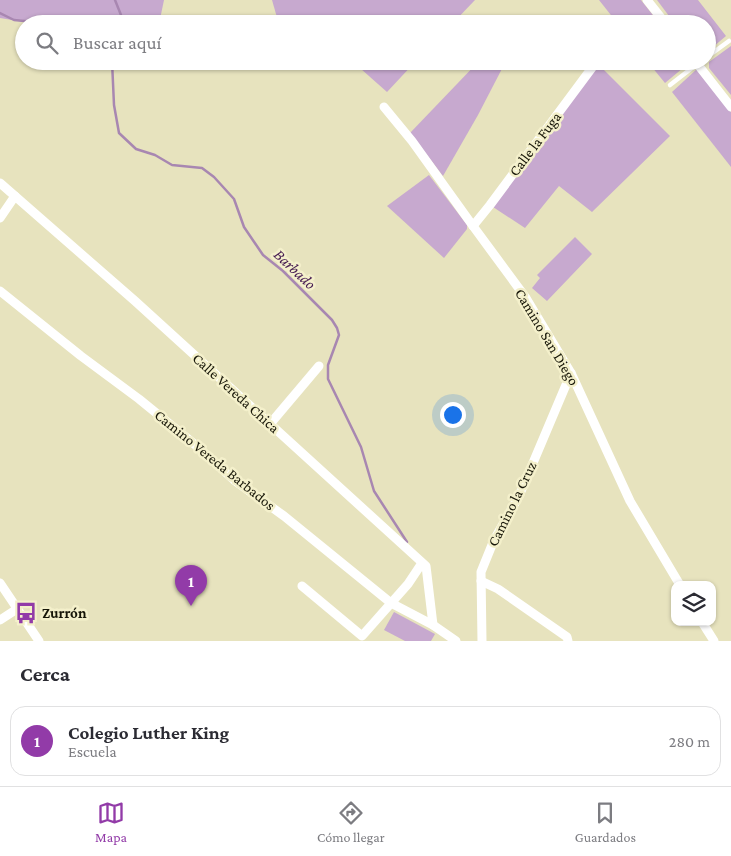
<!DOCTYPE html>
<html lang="es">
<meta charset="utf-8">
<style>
body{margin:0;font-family:"Crimson Pro",serif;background:#f2f2f3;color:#2b2b33}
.controls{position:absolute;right:15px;bottom:15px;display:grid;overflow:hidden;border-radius:10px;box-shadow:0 1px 4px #0004}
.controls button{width:45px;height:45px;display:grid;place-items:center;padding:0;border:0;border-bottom:1px solid #e1e1e2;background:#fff;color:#2b2b33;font:25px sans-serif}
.you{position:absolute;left:452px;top:414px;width:18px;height:18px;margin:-12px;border:4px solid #fff;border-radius:50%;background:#1a73e8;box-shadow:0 0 0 8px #1a73e833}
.badge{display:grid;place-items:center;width:32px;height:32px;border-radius:50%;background:#923ba8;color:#fff;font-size:16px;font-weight:700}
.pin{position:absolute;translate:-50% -41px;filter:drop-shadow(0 1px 2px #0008)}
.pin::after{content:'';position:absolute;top:26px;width:18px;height:15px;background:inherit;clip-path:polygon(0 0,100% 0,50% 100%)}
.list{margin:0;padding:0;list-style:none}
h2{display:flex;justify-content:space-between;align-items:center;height:65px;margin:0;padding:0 20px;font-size:21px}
h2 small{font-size:16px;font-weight:400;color:#7c7c81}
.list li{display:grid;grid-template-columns:32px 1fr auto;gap:15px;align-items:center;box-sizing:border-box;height:70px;margin:0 10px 10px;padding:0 10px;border:1px solid #e1e1e2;border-radius:15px}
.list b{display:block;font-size:19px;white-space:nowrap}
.list p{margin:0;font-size:16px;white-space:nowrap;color:#7c7c81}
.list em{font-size:16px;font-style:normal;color:#7c7c81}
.icon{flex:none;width:28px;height:28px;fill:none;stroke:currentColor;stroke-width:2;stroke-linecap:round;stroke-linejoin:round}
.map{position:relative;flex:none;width:731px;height:641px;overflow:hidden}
.search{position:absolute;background:#fff;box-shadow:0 1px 4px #0004;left:15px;right:15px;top:15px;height:55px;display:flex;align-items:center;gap:12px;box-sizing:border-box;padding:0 18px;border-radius:28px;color:#7c7c81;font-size:19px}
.sheet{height:145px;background:#fff}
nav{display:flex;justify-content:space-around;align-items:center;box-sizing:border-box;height:70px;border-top:1px solid #e1e1e2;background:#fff;font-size:14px;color:#7c7c81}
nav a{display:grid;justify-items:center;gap:2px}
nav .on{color:#923ba8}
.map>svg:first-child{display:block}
.green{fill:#c7a9cf}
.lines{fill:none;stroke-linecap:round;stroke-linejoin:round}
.stream{stroke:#a887b1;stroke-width:2.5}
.lane{stroke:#fff;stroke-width:4.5}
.street{stroke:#fff;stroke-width:9}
.labels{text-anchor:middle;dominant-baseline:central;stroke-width:5;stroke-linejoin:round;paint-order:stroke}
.street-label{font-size:15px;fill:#171608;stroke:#f4f0cb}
.poi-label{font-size:15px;font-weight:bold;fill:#171608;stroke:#f4f0cb;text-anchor:start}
.water-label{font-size:16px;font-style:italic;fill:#471d52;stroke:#f4f0cb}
</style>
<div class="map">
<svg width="731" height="641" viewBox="0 0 731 641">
<rect width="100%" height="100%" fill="#e7e3be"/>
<g class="green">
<path d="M0,0h164l-5,24h-123l-36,-6z"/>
<path d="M272,0h203l-23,24h-172l-2,-3z"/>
<path d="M599,0h42l19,24h-42z"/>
<path d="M657,0h41l28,36 -19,16v-28h-32z"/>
<path d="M731,46v49l-22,-27v-6z"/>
<path d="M112,61h50l-28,9z"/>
<path d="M352,61h64l-29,31z"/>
<path d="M479,61h27l-28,54 -35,61 -33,-43z"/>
<path d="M647,61h42v2l-24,20z"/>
<path d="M596,62l74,74 -78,76 -33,-26 -34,42 -35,-23z"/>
<path d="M697,69l34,43v55l-59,-75z"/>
<path d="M429,175l38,50v4l-23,29 -57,-52z"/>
<path d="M575,237l17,17 -45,47 -15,-13 8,-10 -3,-3z"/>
<path d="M394,612l41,22 -4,7h-26l-21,-11z"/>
</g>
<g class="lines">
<g class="stream">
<path d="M115,0l6,15 -2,9"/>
<path d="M0,13l14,7 42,4"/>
<path d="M112,61l2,44 5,28 17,16 19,6 17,10 30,3 12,9 20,22 10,28 19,28 20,16 49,49 5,8 2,7 -11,30v14l33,68 13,44 33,51"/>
</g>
<g class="lane">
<path d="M707,57l22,-16"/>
<path d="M670,85l31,-24"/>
</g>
<g class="street">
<path d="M647,0l19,24"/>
<path d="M695,61l36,46"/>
<path d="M384,107l28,34 61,85 53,72 45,75 59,128 50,84"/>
<path d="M0,183l135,118 291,265 7,59"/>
<path d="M0,218l15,-22"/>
<path d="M473,226l17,-21 107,-144"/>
<path d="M0,291l81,65 58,43 54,44 41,37 50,36 107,87 42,22 23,16"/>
<path d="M270,424l49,-58"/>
<path d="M481,581l17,8 69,48 1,4"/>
<path d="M0,583l39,58"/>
<path d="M302,586l60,50 46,-52 14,-21"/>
<path d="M0,620l17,-11"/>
<path d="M702,622l12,19"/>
<path d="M482,641l-1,-69 13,-32 25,-44 52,-123"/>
</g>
</g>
<defs>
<g id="bus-bare" transform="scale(1.725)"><path d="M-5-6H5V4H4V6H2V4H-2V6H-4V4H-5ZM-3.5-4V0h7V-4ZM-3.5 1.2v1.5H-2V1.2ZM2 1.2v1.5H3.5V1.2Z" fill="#923ba8" stroke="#f4f0cb" stroke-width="2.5" paint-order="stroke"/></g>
</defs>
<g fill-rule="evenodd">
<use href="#bus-bare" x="26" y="613"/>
</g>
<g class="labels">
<g class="street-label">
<text transform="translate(535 144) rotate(-53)">Calle la Fuga</text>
<text transform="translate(547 337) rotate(59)">Camino San Diego</text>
<text transform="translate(236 393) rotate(42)">Calle Vereda Chica</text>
<text transform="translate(215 460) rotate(39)">Camino Vereda Barbados</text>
<text transform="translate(512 504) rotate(-64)">Camino la Cruz</text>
</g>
<g class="poi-label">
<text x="42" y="613">Zurrón</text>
</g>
<g class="water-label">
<text transform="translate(295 269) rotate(43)">Barbado</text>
</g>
</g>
</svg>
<div class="controls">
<button><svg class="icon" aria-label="layers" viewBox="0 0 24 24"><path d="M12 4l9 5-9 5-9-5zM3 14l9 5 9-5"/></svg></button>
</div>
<div class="you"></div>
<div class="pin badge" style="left:191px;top:606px">1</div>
<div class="search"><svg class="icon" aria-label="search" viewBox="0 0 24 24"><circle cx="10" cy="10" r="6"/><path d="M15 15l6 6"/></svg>Buscar aquí</div>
</div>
<section class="sheet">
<h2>Cerca<small></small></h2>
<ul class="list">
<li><span class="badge">1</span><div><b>Colegio Luther King</b><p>Escuela</p></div><em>280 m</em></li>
</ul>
</section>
<nav>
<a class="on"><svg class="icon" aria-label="map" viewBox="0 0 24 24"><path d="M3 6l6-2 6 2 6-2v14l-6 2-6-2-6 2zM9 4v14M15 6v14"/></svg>Mapa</a>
<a><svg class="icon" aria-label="directions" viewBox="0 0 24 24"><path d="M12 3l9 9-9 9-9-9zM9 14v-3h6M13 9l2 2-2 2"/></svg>Cómo llegar</a>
<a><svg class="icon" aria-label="saved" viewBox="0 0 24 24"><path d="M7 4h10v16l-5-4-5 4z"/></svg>Guardados</a>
</nav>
